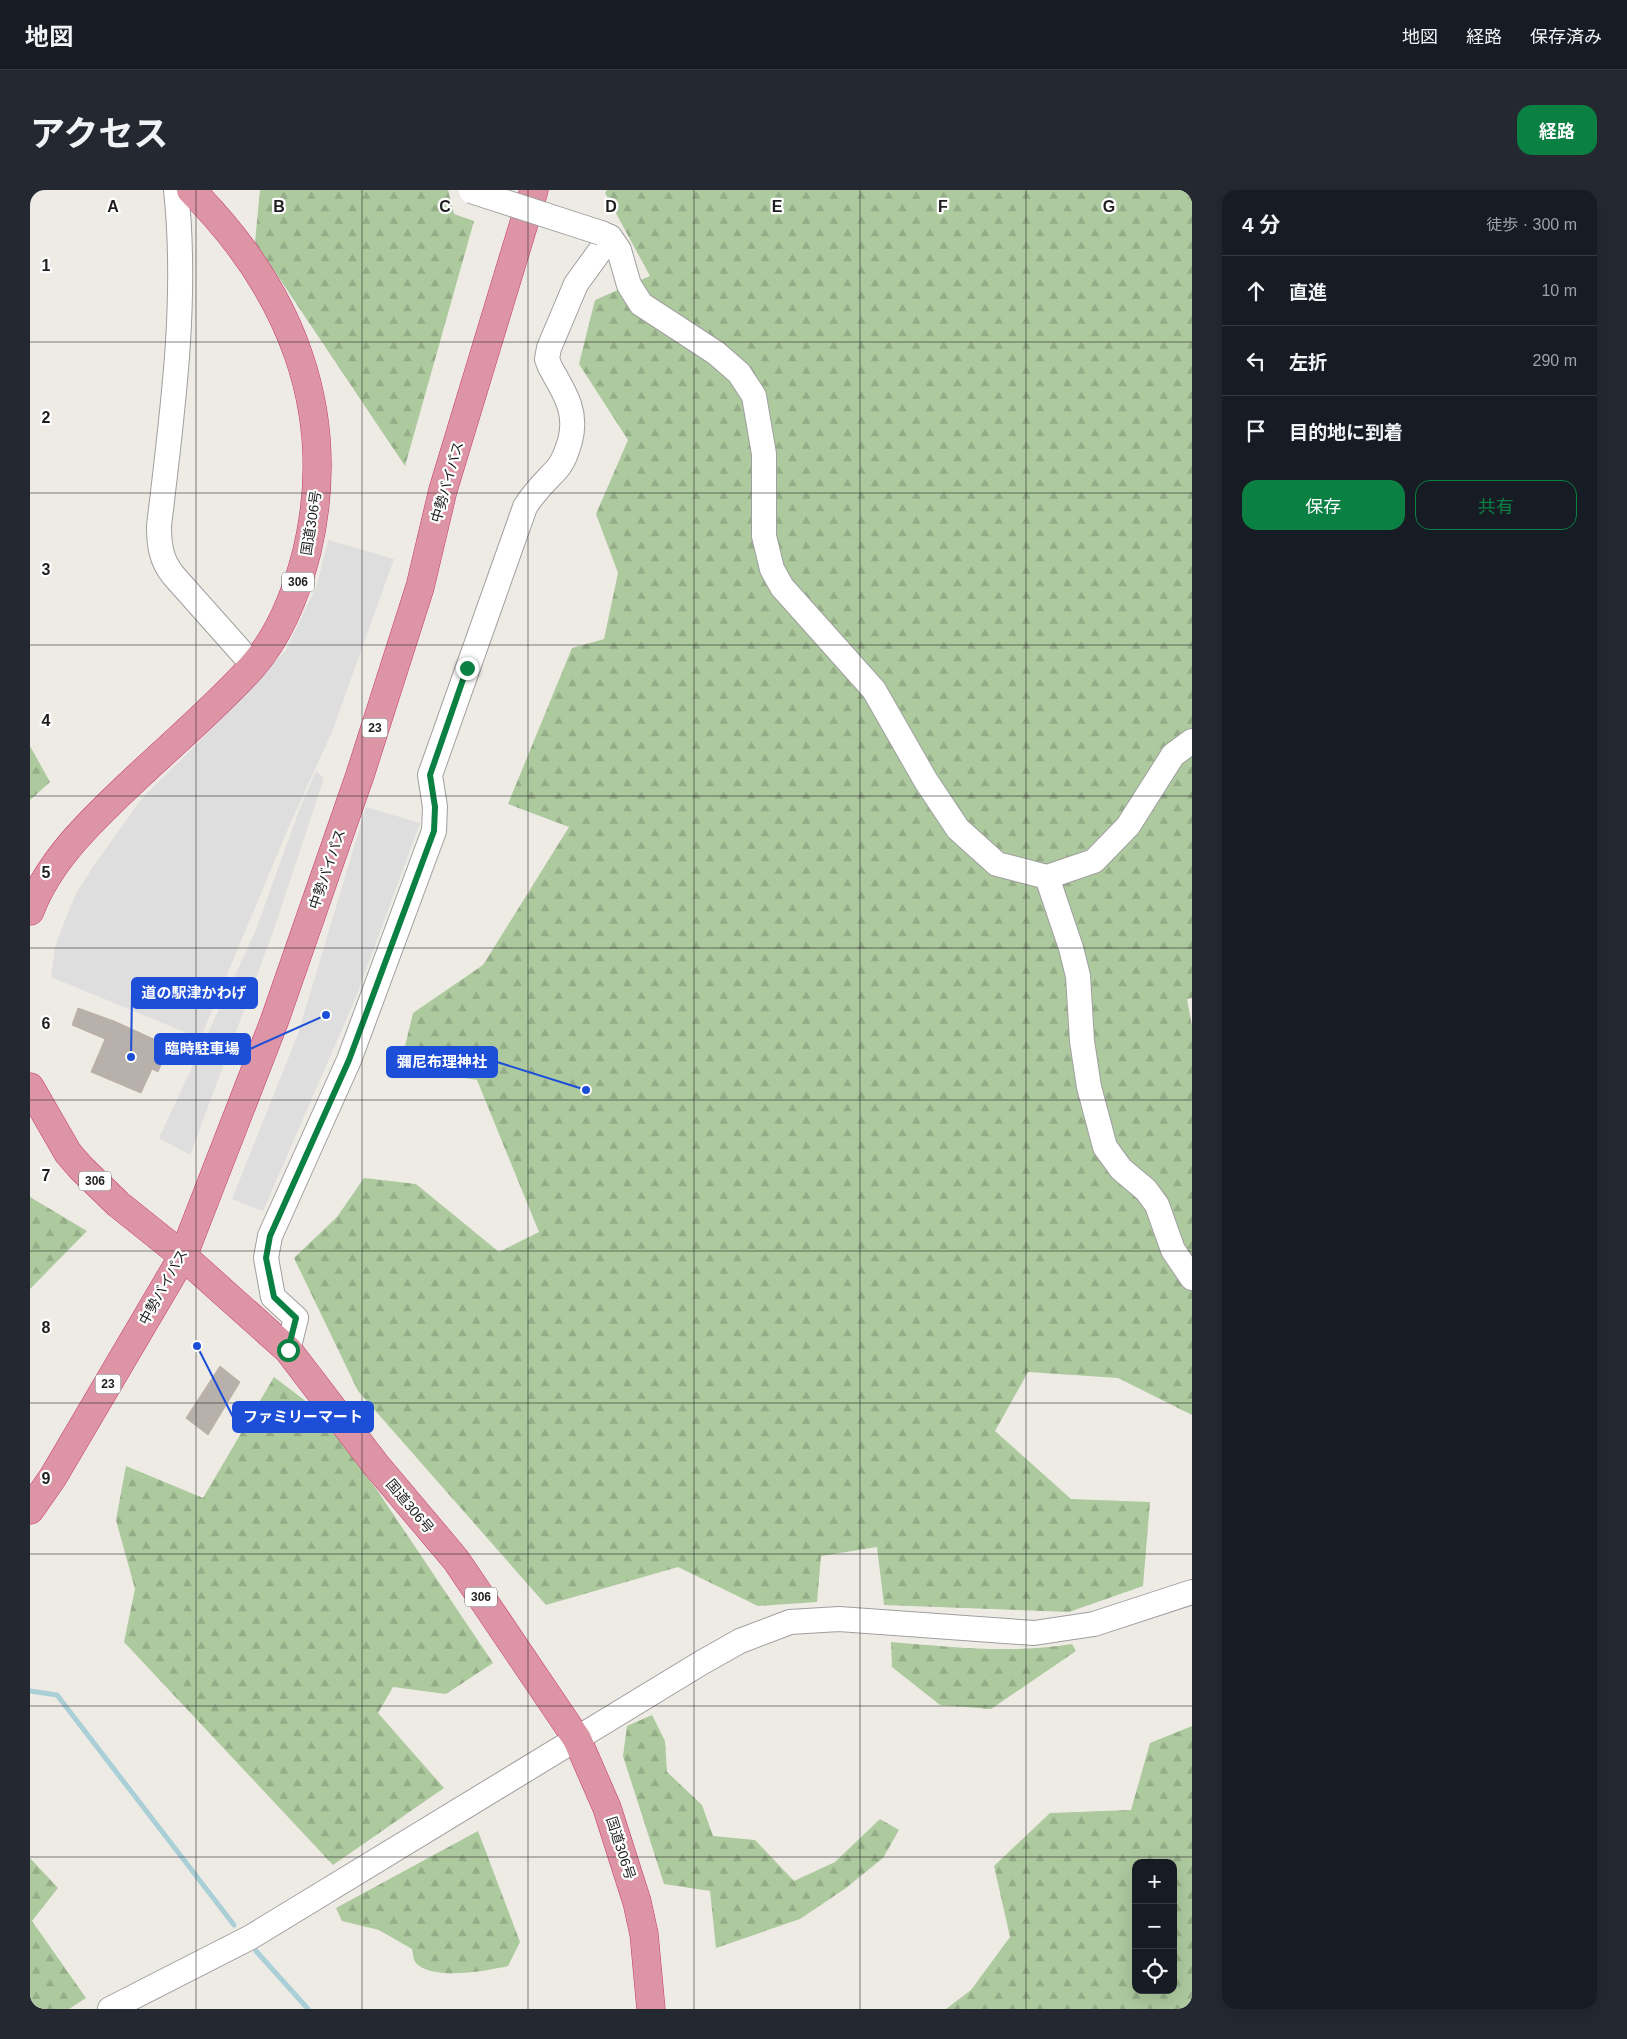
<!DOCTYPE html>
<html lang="ja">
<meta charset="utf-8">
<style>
body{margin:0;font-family:Helvetica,"Noto Sans JP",sans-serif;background:#242831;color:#f1f3f6}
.controls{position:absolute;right:15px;bottom:15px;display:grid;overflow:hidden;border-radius:10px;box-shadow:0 5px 20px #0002}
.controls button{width:45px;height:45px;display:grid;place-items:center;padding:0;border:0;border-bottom:1px solid #363941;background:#171b24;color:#f1f3f6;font:25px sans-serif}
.stop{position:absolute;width:15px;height:15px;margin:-11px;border:4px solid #0b8043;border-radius:50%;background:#fff}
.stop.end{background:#0b8043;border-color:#fff;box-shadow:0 1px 5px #0008}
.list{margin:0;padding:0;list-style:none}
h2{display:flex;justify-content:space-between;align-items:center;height:65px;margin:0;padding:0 20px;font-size:21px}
h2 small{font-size:16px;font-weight:400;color:#9ea1a6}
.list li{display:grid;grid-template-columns:32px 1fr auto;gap:15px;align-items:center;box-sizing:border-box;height:70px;padding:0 20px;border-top:1px solid #363941}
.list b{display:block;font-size:19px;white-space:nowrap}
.list em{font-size:16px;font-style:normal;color:#9ea1a6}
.actions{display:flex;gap:10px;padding:15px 20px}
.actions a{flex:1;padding:11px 0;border:1px solid #0b8043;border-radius:15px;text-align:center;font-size:18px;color:#0b8043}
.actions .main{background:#0b8043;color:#fff}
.icon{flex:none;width:28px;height:28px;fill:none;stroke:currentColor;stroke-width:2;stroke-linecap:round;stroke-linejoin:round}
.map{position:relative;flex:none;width:1162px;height:1819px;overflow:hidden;border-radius:15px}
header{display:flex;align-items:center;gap:30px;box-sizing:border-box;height:70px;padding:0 25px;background:#171b24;border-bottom:1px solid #363941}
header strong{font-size:24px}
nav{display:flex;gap:28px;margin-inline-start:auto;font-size:18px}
.intro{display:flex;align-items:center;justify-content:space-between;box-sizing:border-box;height:120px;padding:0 30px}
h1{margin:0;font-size:35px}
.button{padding:12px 22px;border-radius:15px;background:#0b8043;color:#fff;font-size:18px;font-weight:700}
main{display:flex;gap:30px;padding:0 30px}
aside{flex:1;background:#171b24;border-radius:15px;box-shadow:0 5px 20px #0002}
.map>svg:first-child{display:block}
.forest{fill:url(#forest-firs);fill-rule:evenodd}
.parking{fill:#dedede}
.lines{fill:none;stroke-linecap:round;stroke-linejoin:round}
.stream{stroke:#aacfd7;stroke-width:5}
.building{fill:#b7b0ab;stroke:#beb1a9}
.minor-casing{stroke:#9f9f9f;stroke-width:26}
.highway-casing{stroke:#c8366f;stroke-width:29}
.minor{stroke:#fff;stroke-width:24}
.highway{stroke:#dd95a6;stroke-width:28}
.minor-bridge-casing{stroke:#9f9f9f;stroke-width:26;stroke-linecap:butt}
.minor-bridge{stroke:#fff;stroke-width:24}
.route{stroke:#0b8043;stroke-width:6}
.grid{fill:none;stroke:#1e1e1e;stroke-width:1;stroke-opacity:0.55}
.labels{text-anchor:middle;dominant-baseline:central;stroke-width:4.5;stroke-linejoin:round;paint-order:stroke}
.shield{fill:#fff;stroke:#626262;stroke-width:1}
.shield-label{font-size:12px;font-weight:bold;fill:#1e1e1e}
.street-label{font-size:14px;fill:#1e1e1e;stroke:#fff}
.grid-label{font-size:16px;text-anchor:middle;font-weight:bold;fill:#1e1e1e;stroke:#fff;stroke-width:4.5;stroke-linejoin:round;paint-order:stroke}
.leader{fill:none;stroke:#1d4ed8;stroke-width:2}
.callout-dot{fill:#1d4ed8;stroke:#fff;stroke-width:2}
.callout{fill:#1d4ed8;stroke:#1d4ed8;stroke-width:2}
.callout-label{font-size:15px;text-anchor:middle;font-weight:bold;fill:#fff}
</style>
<header>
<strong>地図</strong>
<nav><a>地図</a><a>経路</a><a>保存済み</a></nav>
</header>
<div class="intro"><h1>アクセス</h1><a class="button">経路</a></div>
<main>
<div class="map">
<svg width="1162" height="1819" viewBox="0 0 1162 1819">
<defs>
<pattern id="forest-firs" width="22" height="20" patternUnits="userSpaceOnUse" patternTransform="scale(1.25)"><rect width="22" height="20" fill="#adc99e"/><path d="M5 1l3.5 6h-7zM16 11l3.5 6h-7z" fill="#94ac88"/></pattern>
</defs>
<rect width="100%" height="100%" fill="#eeebe5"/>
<g class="forest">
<path d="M230,0h188l6,24 20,7 -69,245 -150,-224z"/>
<path d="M577,0h585v808l-5,1 5,27v389l-74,-37 -90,-6 -33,59 76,68 79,3 -7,84 -74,26 -185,-7 -7,-58 -56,9 -4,46 -59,4 -80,-39 -132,38 -188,-214 -64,-133 43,-41 27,-39 52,6 83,68 40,-20 -62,-152 -77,-13 13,-54 70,-48 86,-138 -61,-23 64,-156 32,-9 14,-66 -22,-59 32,-74 -49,-76 16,-64 55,-24 -45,-83z"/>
<path d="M0,556l20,36 -20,18z"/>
<path d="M0,1007l57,34 -57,58z"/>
<path d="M244,1187l42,32 61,81 116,173 -47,31 -53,-7 -15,26 66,75 -111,77 -209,-223 11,-53 -19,-69 10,-54 77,32z"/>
<path d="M861,1452c61,5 120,12 181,2l4,7 -85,58 -51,-4 -48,-38z"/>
<path d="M622,1525l13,26 2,31 35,33 11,31 42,4 39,41 41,-19 45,-43 19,11 -16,28 -37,30 -46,31 -84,29 -6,-57 -46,-7 -41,-128 4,-30z"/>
<path d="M1162,1536v283h-246l25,-19 39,-53 -16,-71 56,-53 81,-3 19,-67zM1106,1673h37v127h-37z"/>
<path d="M448,1641l42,111 -12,24c-22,5 -75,15 -92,-3 -3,-3 -3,-10 -4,-14l-33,-19 -37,-9 -6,-13z"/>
<path d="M0,1668l28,30 -26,33 54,77 -17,11h-39z"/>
</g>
<g class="parking">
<path d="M298,350l66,19 -62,173 -42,92 -87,208 -4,6 -148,-61 4,-30 10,-27 12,-28 16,-25 50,-70 51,-50 92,-97 31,-65z"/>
<path d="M286,581l8,7 -52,157 -82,220 -31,-17 96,-206 45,-124z"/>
<path d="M336,617l54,16 -64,174 -93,214 -31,-12 66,-165z"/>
</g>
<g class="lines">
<g class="stream">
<path d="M0,1501l27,4 177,230"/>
<path d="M226,1761l52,58"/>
</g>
</g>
<g class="building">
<path d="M48,818l36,13 55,25 -11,26 -6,-3 -11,24 -50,-21 14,-33 -33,-14z"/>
<path d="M190,1176l20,16 -32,53 -22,-17z"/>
</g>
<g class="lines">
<g class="minor-casing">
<g id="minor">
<path d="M146,0c12,112 -4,225 -17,336 0,19 2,34 14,49l80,90"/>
<path d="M571,43l9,4 9,13 10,35 12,19 75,49 23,20 15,23 10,58v82l8,33 10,18 92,103 52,91 32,48 39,35 50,13 47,-16 34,-35 45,-71 19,-14"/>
<path d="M1017,687l24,71 7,28 4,65 7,46 16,60 16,22 25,21 11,15 16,45 19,28"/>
<path d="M258,1160l8,-32 -23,-21 -7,-39 4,-22 79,-176 85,-229 1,-24 -5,-32 95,-268c9,-15 20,-25 32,-38 7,-8 10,-18 13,-28 8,-30 -6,-49 -20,-74l-3,-8 2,-11 27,-64 34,-47"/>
<path d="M80,1819l141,-72 450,-274 39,-22 50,-19 49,-3 195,14 60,-9 98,-32"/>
</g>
</g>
<g class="highway-casing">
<g id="highway">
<path d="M0,721c19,-51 62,-91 101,-128 40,-38 84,-75 121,-116 28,-32 45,-76 55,-116 33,-140 -17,-262 -116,-361"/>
<path d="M0,897l38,66 13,15 37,36 65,52 105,94 88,115 80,95 121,179 30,69 30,94 7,32 7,75"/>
<path d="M0,1320l23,-33 130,-221 91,-234 86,-247 60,-188 23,-97 91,-300"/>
</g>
</g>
<use href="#minor" class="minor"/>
<use href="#highway" class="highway"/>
<g class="minor-bridge-casing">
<path id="minor-bridge" d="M441,1l130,42"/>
</g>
<use href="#minor-bridge" class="minor-bridge"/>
</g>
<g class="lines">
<path class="route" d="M258,1160l8,-32 -22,-21 -8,-39 4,-22 79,-176 85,-229 1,-24 -5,-32 37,-107"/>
</g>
<path class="grid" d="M166,0v1819M332,0v1819M498,0v1819M664,0v1819M830,0v1819M996,0v1819M0,152h1162M0,303h1162M0,455h1162M0,606h1162M0,758h1162M0,910h1162M0,1061h1162M0,1213h1162M0,1364h1162M0,1516h1162M0,1667h1162"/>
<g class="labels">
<g class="shield">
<rect x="252" y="382.5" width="32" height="19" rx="4"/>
<rect x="332.5" y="528.5" width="25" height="19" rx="4"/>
<rect x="49" y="981.5" width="32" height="19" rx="4"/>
<rect x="65.5" y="1184.5" width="25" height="19" rx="4"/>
<rect x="435" y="1397.5" width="32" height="19" rx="4"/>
</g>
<g class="shield-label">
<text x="268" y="392">306</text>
<text x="345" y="538">23</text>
<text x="65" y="991">306</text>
<text x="78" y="1194">23</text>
<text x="451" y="1407">306</text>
</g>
<g class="street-label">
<text transform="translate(417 292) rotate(-74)">中勢バイパス</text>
<text transform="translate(281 333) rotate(-81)">国道306号</text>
<text transform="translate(297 679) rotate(-71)">中勢バイパス</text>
<text transform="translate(133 1097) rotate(-61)">中勢バイパス</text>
<text transform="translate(380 1316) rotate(50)">国道306号</text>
<text transform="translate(591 1658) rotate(72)">国道306号</text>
</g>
</g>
<g class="grid-label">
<text x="83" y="22">A</text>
<text x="249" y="22">B</text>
<text x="415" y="22">C</text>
<text x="581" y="22">D</text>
<text x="747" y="22">E</text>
<text x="913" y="22">F</text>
<text x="1079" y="22">G</text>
<text x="16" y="81">1</text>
<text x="16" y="233">2</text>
<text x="16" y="385">3</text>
<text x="16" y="536">4</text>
<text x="16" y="688">5</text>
<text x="16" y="839">6</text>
<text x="16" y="991">7</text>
<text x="16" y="1143">8</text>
<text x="16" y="1294">9</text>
</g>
<path class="leader" d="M101 867L102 803M296 825L220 859M556 900L467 872M167 1156L203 1227"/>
<g class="callout-dot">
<circle cx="101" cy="867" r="5"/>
<circle cx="296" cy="825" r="5"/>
<circle cx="556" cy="900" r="5"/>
<circle cx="167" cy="1156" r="5"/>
</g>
<g class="callout">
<rect x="102" y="788" width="125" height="30" rx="5"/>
<rect x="125" y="844" width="95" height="30" rx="5"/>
<rect x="357" y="857" width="110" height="30" rx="5"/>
<rect x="203" y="1212" width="140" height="30" rx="5"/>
</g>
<g class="callout-label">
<text x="164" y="808">道の駅津かわげ</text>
<text x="172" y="864">臨時駐車場</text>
<text x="412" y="877">彌尼布理神社</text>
<text x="273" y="1232">ファミリーマート</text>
</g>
</svg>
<div class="controls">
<button>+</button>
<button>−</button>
<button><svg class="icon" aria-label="locate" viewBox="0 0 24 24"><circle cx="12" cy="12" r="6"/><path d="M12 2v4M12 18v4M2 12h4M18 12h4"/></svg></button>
</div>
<div class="stop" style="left:258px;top:1160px"></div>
<div class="stop end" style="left:437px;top:478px"></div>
</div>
<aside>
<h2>4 分<small>徒歩 · 300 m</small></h2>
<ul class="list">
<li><svg class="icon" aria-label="ahead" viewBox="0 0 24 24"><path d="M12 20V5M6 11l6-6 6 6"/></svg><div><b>直進</b></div><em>10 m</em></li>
<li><svg class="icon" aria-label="left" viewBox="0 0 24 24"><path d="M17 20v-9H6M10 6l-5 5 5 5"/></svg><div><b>左折</b></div><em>290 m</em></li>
<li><svg class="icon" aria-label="arrive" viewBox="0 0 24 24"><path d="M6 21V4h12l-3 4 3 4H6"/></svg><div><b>目的地に到着</b></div></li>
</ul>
<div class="actions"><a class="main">保存</a><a>共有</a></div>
</aside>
</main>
